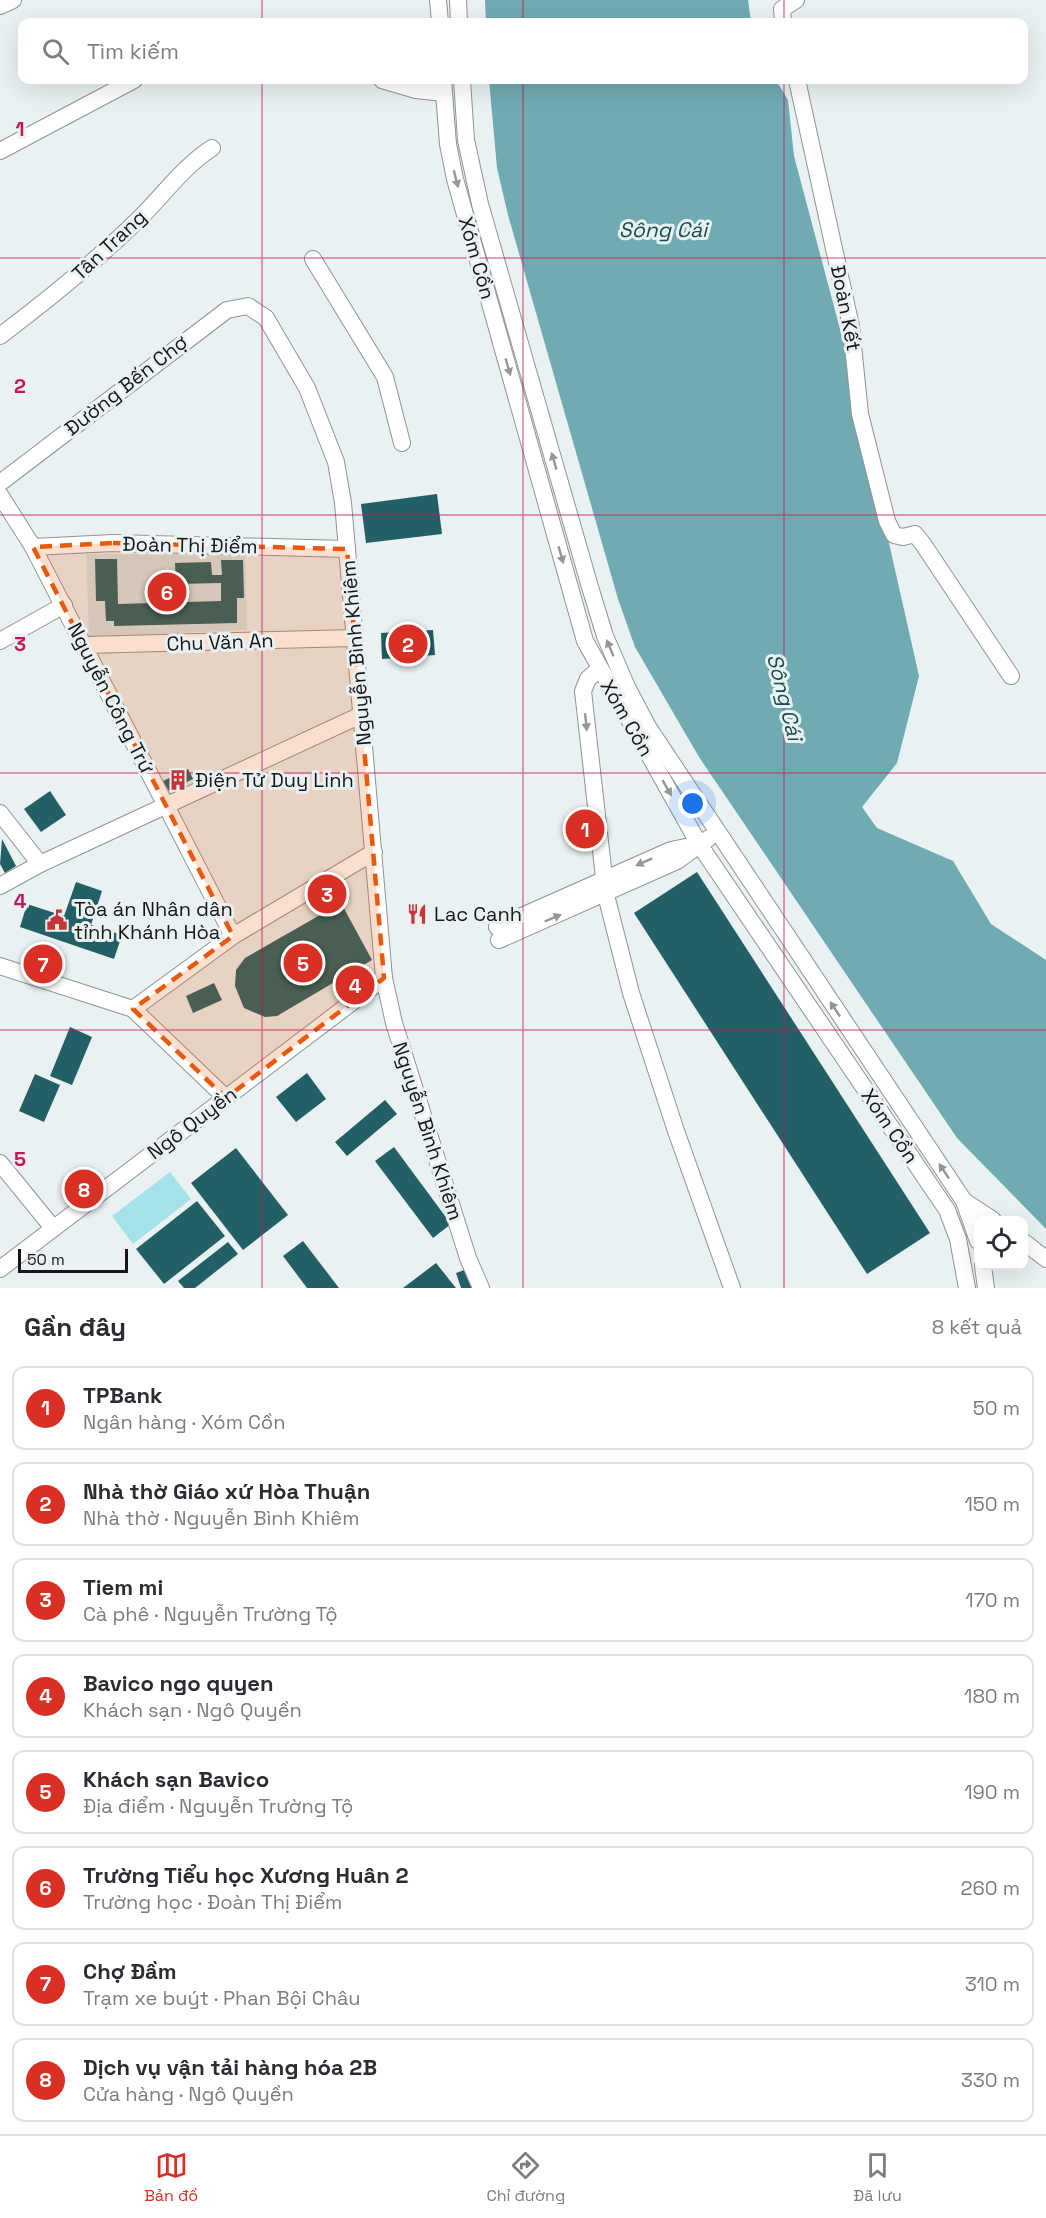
<!DOCTYPE html>
<html lang="vi">
<meta charset="utf-8">
<style>
body{margin:0;font-family:"Space Grotesk",sans-serif;background:#f2f2f3;color:#2b2b33}
.controls{position:absolute;right:18px;bottom:18px;display:grid;overflow:hidden;border-radius:12px;box-shadow:0 6px 24px #0002}
.controls button{width:54px;height:54px;display:grid;place-items:center;padding:0;border:0;border-bottom:2px solid #e1e1e2;background:#fff;color:#2b2b33;font:30px sans-serif}
.scale{position:absolute;left:18px;bottom:15px;width:110px;box-sizing:border-box;padding-left:6px;border:3px solid #141617;border-top:0;font-size:16px;line-height:21px;white-space:nowrap;color:#141617;-webkit-text-stroke:4px #e9f1f2;paint-order:stroke}
.you{position:absolute;left:693px;top:804px;width:21px;height:21px;margin:-15px;border:4px solid #fff;border-radius:50%;background:#1a73e8;box-shadow:0 0 0 9px #1a73e833}
.badge{display:grid;place-items:center;width:39px;height:39px;border-radius:50%;background:#d93025;color:#fff;font-size:20px;font-weight:700}
.pin{position:absolute;translate:-50% -50%;border:3px solid #fff;box-shadow:0 2px 6px #0006}
.list{margin:0;padding:0;list-style:none}
h2{display:flex;justify-content:space-between;align-items:center;height:78px;margin:0;padding:0 24px;font-size:26px}
h2 small{font-size:20px;font-weight:400;color:#7c7c81}
.list li{display:grid;grid-template-columns:39px 1fr auto;gap:18px;align-items:center;box-sizing:border-box;height:84px;margin:0 12px 12px;padding:0 12px;border:2px solid #e1e1e2;border-radius:12px}
.list b{display:block;font-size:22px;white-space:nowrap}
.list p{margin:0;font-size:20px;white-space:nowrap;color:#7c7c81}
.list em{font-size:20px;font-style:normal;color:#7c7c81}
.icon{flex:none;width:33px;height:33px;fill:none;stroke:currentColor;stroke-width:2;stroke-linecap:round;stroke-linejoin:round}
.map{position:relative;flex:none;width:1046px;height:1288px;overflow:hidden}
.search{position:absolute;background:#fff;box-shadow:0 6px 24px #0002;left:18px;right:18px;top:18px;height:66px;display:flex;align-items:center;gap:15px;box-sizing:border-box;padding:0 21px;border-radius:12px;color:#7c7c81;font-size:22px}
.sheet{height:846px;background:#fff}
nav{display:flex;justify-content:space-around;align-items:center;box-sizing:border-box;height:84px;border-top:2px solid #e1e1e2;background:#fff;font-size:16px;color:#7c7c81}
nav a{display:grid;justify-items:center;gap:3px}
nav .on{color:#d93025}
.map>svg:first-child{display:block}
.built{fill:#d3e3e4}
.green{fill:#a5e1e8}
.water{fill:#70abb1}
.building{fill:#236066}
.lines{fill:none;stroke-linecap:round;stroke-linejoin:round}
.minor-casing{stroke:#8d9494;stroke-width:18}
.minor{stroke:#fff;stroke-width:16}
.oneway{fill:#959697}
.marked{fill:#e8590c;fill-opacity:0.2;stroke:#e8590c;stroke-width:4.5;stroke-dasharray:12 8;stroke-linejoin:round}
.grid{fill:none;stroke:#c2185b;stroke-width:1.5;stroke-opacity:0.55}
.labels{text-anchor:middle;dominant-baseline:central;stroke-width:6;stroke-linejoin:round;paint-order:stroke}
.street-label{font-size:20px;fill:#141617;stroke:#e9f1f2}
.poi-label{font-size:20px;fill:#141617;stroke:#e9f1f2;text-anchor:start}
.water-label{font-size:21px;font-style:italic;fill:#174c51;stroke:#e9f1f2}
.grid-label{font-size:20px;text-anchor:middle;font-weight:bold;fill:#c2185b;stroke:#e9f1f2;stroke-width:6;stroke-linejoin:round;paint-order:stroke}
</style>
<div class="map">
<svg width="1046" height="1288" viewBox="0 0 1046 1288">
<rect width="100%" height="100%" fill="#e9f1f2"/>
<path class="built" d="M86,554h159l2,76 -158,7z"/>
<path class="green" d="M170,1172l21,27 -58,45 -21,-28z"/>
<g class="water">
<path d="M485,0h263l3,22h-265z"/>
<path d="M489,80h287l12,20 6,56 51,192 74,328 -22,87 -35,44 15,21 76,33 38,63 55,36v269l-89,-91 -258,-381 -64,-110 -17,-48 -110,-384 -11,-47z"/>
</g>
<g class="building">
<path d="M437,494l5,40 -76,9 -5,-39z"/>
<path d="M95,559h22l1,45 103,-3v-18l-45,1 -1,-21 36,-1 1,13h10l-1,-15h22l1,38h-7v25l-123,3v-5h-8l-1,-20h-9z"/>
<path d="M433,630l2,25 -53,4 -1,-26z"/>
<path d="M188,769l5,10 -24,12 -6,-10z"/>
<path d="M50,791l16,24 -25,17 -17,-23z"/>
<path d="M2,839l14,27 -11,7 -5,-9z"/>
<path d="M697,872l233,361 -63,41 -233,-361z"/>
<path d="M76,882l26,9 -11,34 31,10 -8,24 -94,-32 7,-23 37,12z"/>
<path d="M341,903l31,57 -95,56 -12,1 -21,-9 -9,-22 1,-16 9,-12z"/>
<path d="M214,983l8,17 -29,13 -7,-17z"/>
<path d="M70,1027l22,10 -20,48 -22,-9z"/>
<path d="M307,1073l19,26 -30,23 -20,-25z"/>
<path d="M35,1074l25,11 -16,37 -25,-11z"/>
<path d="M385,1100l12,14 -50,42 -12,-14z"/>
<path d="M394,1147l57,77 -18,14 -58,-77z"/>
<path d="M236,1148l52,67 -45,35 -52,-67z"/>
<path d="M197,1201l28,35 -61,48 -28,-35z"/>
<path d="M303,1241l36,47h-32l-24,-32z"/>
<path d="M228,1242l10,12 -43,34h-11l-6,-7z"/>
<path d="M436,1263l20,25h-53z"/>
<path d="M470,1268l6,20h-15l-5,-15z"/>
</g>
<g class="lines">
<g class="minor-casing">
<g id="minor">
<path d="M438,0l2,22"/>
<path d="M458,0l1,22"/>
<path d="M0,6l13,-6"/>
<path d="M783,22l-1,-13 14,-9"/>
<path d="M382,80l34,10 28,3"/>
<path d="M443,80l5,64 7,35 130,462 114,203 248,366 11,29 9,49"/>
<path d="M462,80l4,60 14,64 110,383 15,49 22,51 21,40 316,474 14,40"/>
<path d="M797,80l54,246 9,88 27,107 7,14 9,2 12,-3 8,10 88,132"/>
<path d="M0,151l134,-71"/>
<path d="M313,259l72,118 17,66"/>
<path d="M0,336c49,-37 96,-75 140,-118 24,-24 44,-52 72,-70"/>
<path d="M0,483l227,-173 21,-4 18,12 41,70 29,74 7,41 41,475 10,45 74,235 13,30"/>
<path d="M0,495l33,52 200,389"/>
<path d="M33,547l80,-4 234,6"/>
<path d="M0,641l64,-36"/>
<path d="M85,645l270,-7"/>
<path d="M599,669l-11,10 -5,12 23,204 25,98 45,138 56,157"/>
<path d="M0,813l40,51"/>
<path d="M0,886l40,-22 321,-149"/>
<path d="M497,927l174,-77 24,-5"/>
<path d="M499,940l178,-79 32,-23"/>
<path d="M0,966l133,43 93,89"/>
<path d="M133,1009l100,-73 141,-84"/>
<path d="M0,1163l53,65"/>
<path d="M964,1201l29,19"/>
<path d="M1024,1242l22,17"/>
<path d="M983,1266l3,22"/>
<path d="M0,1269l384,-291"/>
</g>
</g>
<use href="#minor" class="minor"/>
</g>
<defs><path id="oneway-solid" d="M-6-.8H1V-3.2L6.5 0L1 3.2V.8H-6Z" transform="scale(1.5)"/></defs>
<g class="oneway">
<use href="#oneway-solid" transform="translate(456 179) rotate(76)"/>
<use href="#oneway-solid" transform="translate(508 367) rotate(74)"/>
<use href="#oneway-solid" transform="translate(554 461) rotate(-106)"/>
<use href="#oneway-solid" transform="translate(561 555) rotate(74)"/>
<use href="#oneway-solid" transform="translate(610 648) rotate(-113)"/>
<use href="#oneway-solid" transform="translate(586 722) rotate(84)"/>
<use href="#oneway-solid" transform="translate(667 788) rotate(60)"/>
<use href="#oneway-solid" transform="translate(644 862) rotate(156)"/>
<use href="#oneway-solid" transform="translate(553 918) rotate(-23)"/>
<use href="#oneway-solid" transform="translate(835 1009) rotate(-124)"/>
<use href="#oneway-solid" transform="translate(944 1171) rotate(-124)"/>
</g>
<path class="marked" d="M113,543l234,6 37,429 -158,120 -93,-89 100,-73 -200,-389z"/>
<path class="grid" d="M262,0v22M523,0v22M784,0v22M262,80v1208M523,80v1208M784,80v1208M0,258h1046M0,515h1046M0,773h1046M0,1030h1046"/>
<defs>
<g id="building-bare" transform="scale(1.62)"><path d="M-4-6H4V6H1V3H-1V6H-4ZM-2.5-4.3h1.7v1.8h-1.7ZM.8-4.3h1.7v1.8H.8ZM-2.5-1h1.7V.8h-1.7ZM.8-1h1.7V.8H.8Z" fill="#c53639" stroke="#e9f1f2" stroke-width="2.5" paint-order="stroke"/></g>
<g id="restaurant-bare" transform="scale(1.62)"><path d="M-5-6h1v4h1v-4h1v4h1v-4h1v5L-1.5 .5V6h-2V.5L-5-1ZM5-6V6H3V1.5H1.5Q1.5-4 5-6Z" fill="#c53639" stroke="#e9f1f2" stroke-width="2.5" paint-order="stroke"/></g>
<g id="civic-bare" transform="scale(1.62)"><path d="M-.6-6.5H3V-4.5H.6V-3L4-1V1h2V6H-6V1h2V-1L-.6-3ZM-1.2 2.5V6h2.4V2.5Z" fill="#c53639" stroke="#e9f1f2" stroke-width="2.5" paint-order="stroke"/></g>
</defs>
<g fill-rule="evenodd">
<use href="#building-bare" x="178" y="780"/>
<use href="#restaurant-bare" x="417" y="914"/>
<use href="#civic-bare" x="57" y="920"/>
</g>
<g class="labels">
<g class="street-label">
<text transform="translate(109 245) rotate(-43)">Tân Trang</text>
<text transform="translate(477 258) rotate(74)">Xóm Cồn</text>
<text transform="translate(846 308) rotate(79)">Đoàn Kết</text>
<text transform="translate(126 385) rotate(-38)">Đường Bến Chợ</text>
<text transform="translate(190 545) rotate(1)">Đoàn Thị Điểm</text>
<text transform="translate(220 642) rotate(-2)">Chu Văn An</text>
<text transform="translate(356 653) rotate(-95)">Nguyễn Bình Khiêm</text>
<text transform="translate(111 698) rotate(63)">Nguyễn Công Trứ</text>
<text transform="translate(627 718) rotate(60)">Xóm Cồn</text>
<text transform="translate(192 1123) rotate(-37)">Ngô Quyền</text>
<text transform="translate(890 1126) rotate(56)">Xóm Cồn</text>
<text transform="translate(428 1131) rotate(72)">Nguyễn Bình Khiêm</text>
</g>
<g class="poi-label">
<text x="195" y="780">Điện Tử Duy Linh</text>
<text x="74" y="909">Tòa án Nhân dân<tspan x="74" dy="23">tỉnh Khánh Hòa</tspan></text>
<text x="434" y="914">Lac Canh</text>
</g>
<g class="water-label">
<text x="663" y="229">Sông Cái</text>
<text transform="translate(785 697) rotate(76)">Sông Cái</text>
</g>
</g>
<g class="grid-label">
<text x="20" y="136">1</text>
<text x="20" y="393">2</text>
<text x="20" y="651">3</text>
<text x="20" y="908">4</text>
<text x="20" y="1166">5</text>
</g>
</svg>
<div class="controls">
<button><svg class="icon" aria-label="locate" viewBox="0 0 24 24"><circle cx="12" cy="12" r="6"/><path d="M12 2v4M12 18v4M2 12h4M18 12h4"/></svg></button>
</div>
<div class="scale">50 m</div>
<div class="you"></div>
<div class="pin badge" style="left:585px;top:829px">1</div>
<div class="pin badge" style="left:408px;top:644px">2</div>
<div class="pin badge" style="left:327px;top:894px">3</div>
<div class="pin badge" style="left:355px;top:985px">4</div>
<div class="pin badge" style="left:303px;top:963px">5</div>
<div class="pin badge" style="left:167px;top:592px">6</div>
<div class="pin badge" style="left:43px;top:964px">7</div>
<div class="pin badge" style="left:84px;top:1189px">8</div>
<div class="search"><svg class="icon" aria-label="search" viewBox="0 0 24 24"><circle cx="10" cy="10" r="6"/><path d="M15 15l6 6"/></svg>Tìm kiếm</div>
</div>
<section class="sheet">
<h2>Gần đây<small>8 kết quả</small></h2>
<ul class="list">
<li><span class="badge">1</span><div><b>TPBank</b><p>Ngân hàng · Xóm Cồn</p></div><em>50 m</em></li>
<li><span class="badge">2</span><div><b>Nhà thờ Giáo xứ Hòa Thuận</b><p>Nhà thờ · Nguyễn Bình Khiêm</p></div><em>150 m</em></li>
<li><span class="badge">3</span><div><b>Tiem mi</b><p>Cà phê · Nguyễn Trường Tộ</p></div><em>170 m</em></li>
<li><span class="badge">4</span><div><b>Bavico ngo quyen</b><p>Khách sạn · Ngô Quyền</p></div><em>180 m</em></li>
<li><span class="badge">5</span><div><b>Khách sạn Bavico</b><p>Địa điểm · Nguyễn Trường Tộ</p></div><em>190 m</em></li>
<li><span class="badge">6</span><div><b>Trường Tiểu học Xương Huân 2</b><p>Trường học · Đoàn Thị Điểm</p></div><em>260 m</em></li>
<li><span class="badge">7</span><div><b>Chợ Đầm</b><p>Trạm xe buýt · Phan Bội Châu</p></div><em>310 m</em></li>
<li><span class="badge">8</span><div><b>Dịch vụ vận tải hàng hóa 2B</b><p>Cửa hàng · Ngô Quyền</p></div><em>330 m</em></li>
</ul>
</section>
<nav>
<a class="on"><svg class="icon" aria-label="map" viewBox="0 0 24 24"><path d="M3 6l6-2 6 2 6-2v14l-6 2-6-2-6 2zM9 4v14M15 6v14"/></svg>Bản đồ</a>
<a><svg class="icon" aria-label="directions" viewBox="0 0 24 24"><path d="M12 3l9 9-9 9-9-9zM9 14v-3h6M13 9l2 2-2 2"/></svg>Chỉ đường</a>
<a><svg class="icon" aria-label="saved" viewBox="0 0 24 24"><path d="M7 4h10v16l-5-4-5 4z"/></svg>Đã lưu</a>
</nav>
